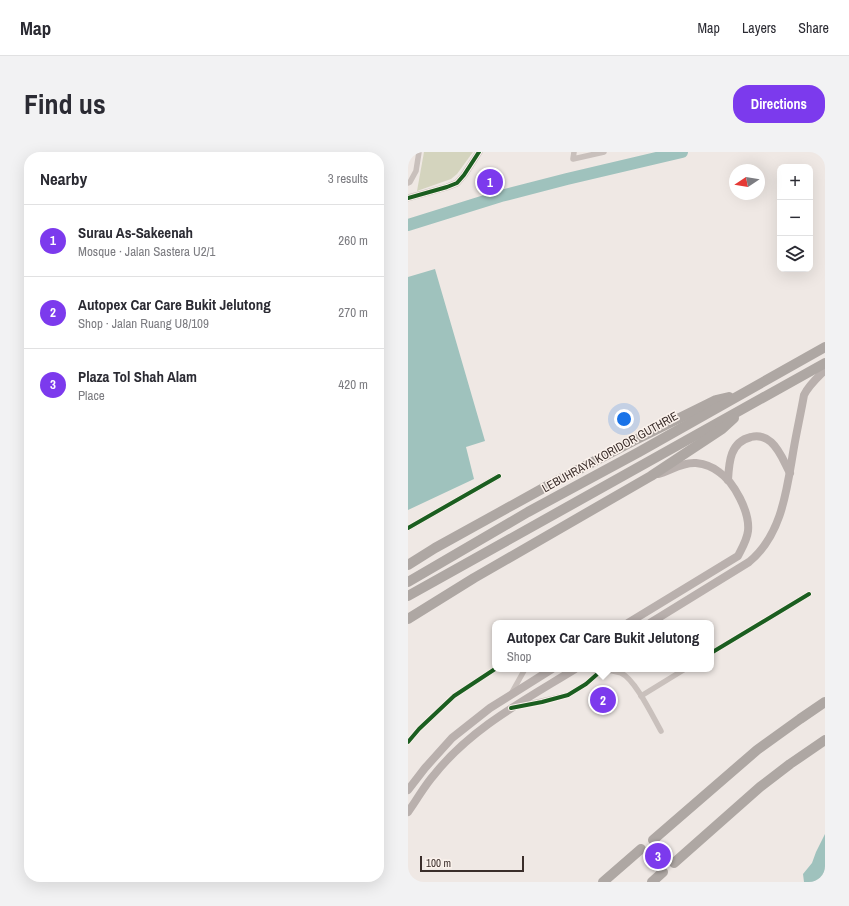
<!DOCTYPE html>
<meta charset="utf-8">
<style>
body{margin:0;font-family:"Archivo Narrow",sans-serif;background:#f2f2f3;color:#2b2b33}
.controls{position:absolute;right:12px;top:12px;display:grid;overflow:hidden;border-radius:8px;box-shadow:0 4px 16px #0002}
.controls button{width:36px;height:36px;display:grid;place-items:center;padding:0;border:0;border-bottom:1px solid #e1e1e2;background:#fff;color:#2b2b33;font:20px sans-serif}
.compass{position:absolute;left:321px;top:12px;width:36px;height:36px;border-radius:50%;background:#fff;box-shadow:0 4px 16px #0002;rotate:258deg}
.scale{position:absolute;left:12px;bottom:10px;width:104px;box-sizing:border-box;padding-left:4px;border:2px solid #3a2d2a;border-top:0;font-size:11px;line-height:14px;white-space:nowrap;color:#3a2d2a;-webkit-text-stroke:3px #fbf2ec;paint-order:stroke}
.you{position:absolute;left:216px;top:267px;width:14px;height:14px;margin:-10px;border:3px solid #fff;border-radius:50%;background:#1a73e8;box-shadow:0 0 0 6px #1a73e833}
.badge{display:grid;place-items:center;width:26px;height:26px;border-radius:50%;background:#7c3aed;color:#fff;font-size:13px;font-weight:700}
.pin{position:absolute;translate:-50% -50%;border:2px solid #fff;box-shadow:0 1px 4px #0006}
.popup{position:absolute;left:84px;top:468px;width:222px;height:52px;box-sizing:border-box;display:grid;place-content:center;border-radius:8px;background:#fff;filter:drop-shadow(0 1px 3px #0005);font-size:13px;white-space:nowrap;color:#7c7c81}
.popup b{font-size:15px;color:#2b2b33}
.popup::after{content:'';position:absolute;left:50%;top:100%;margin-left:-8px;border:8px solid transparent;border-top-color:#fff}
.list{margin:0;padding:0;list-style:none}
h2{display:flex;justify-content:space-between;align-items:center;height:52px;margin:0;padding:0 16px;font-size:17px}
h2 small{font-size:13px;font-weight:400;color:#7c7c81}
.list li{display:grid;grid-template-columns:26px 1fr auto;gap:12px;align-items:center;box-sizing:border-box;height:72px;padding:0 16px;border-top:1px solid #e1e1e2}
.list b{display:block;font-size:15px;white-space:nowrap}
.list p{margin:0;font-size:13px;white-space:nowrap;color:#7c7c81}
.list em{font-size:13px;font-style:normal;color:#7c7c81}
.icon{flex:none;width:22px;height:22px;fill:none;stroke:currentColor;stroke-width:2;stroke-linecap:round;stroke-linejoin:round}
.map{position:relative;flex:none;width:417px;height:730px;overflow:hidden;border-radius:16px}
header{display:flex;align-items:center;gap:24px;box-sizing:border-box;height:56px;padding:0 20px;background:#fff;border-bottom:1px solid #e1e1e2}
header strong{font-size:19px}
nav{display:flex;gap:22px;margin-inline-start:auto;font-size:14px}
.intro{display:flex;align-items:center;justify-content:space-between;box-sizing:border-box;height:96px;padding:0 24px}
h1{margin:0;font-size:28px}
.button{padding:10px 18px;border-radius:16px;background:#7c3aed;color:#fff;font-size:14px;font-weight:700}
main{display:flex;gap:24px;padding:0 24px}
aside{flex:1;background:#fff;border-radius:16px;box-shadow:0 4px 16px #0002}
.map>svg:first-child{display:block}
.green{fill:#d4d4be}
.water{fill:#9fc2bd}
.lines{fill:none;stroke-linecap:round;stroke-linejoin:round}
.stream{stroke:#9fc2bd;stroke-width:2}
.river{stroke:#9fc2bd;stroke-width:12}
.minor{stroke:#c9c0bc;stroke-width:5.5}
.tertiary{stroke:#c9c0bc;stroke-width:7}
.secondary{stroke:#b9b0ad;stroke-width:8}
.motorway{stroke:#aea7a3;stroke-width:10}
.cycleway-casing{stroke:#fbf2ec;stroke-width:6}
.cycleway{stroke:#1b5e20;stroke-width:4}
.labels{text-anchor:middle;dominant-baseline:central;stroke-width:3;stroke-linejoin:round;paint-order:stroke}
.street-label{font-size:12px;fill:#3a2d2a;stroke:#fbf2ec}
</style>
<header>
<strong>Map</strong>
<nav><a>Map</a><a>Layers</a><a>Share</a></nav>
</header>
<div class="intro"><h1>Find us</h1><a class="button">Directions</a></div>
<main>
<aside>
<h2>Nearby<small>3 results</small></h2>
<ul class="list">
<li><span class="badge">1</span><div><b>Surau As-Sakeenah</b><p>Mosque · Jalan Sastera U2/1</p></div><em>260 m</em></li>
<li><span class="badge">2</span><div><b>Autopex Car Care Bukit Jelutong</b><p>Shop · Jalan Ruang U8/109</p></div><em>270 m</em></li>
<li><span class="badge">3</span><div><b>Plaza Tol Shah Alam</b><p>Place</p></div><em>420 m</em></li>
</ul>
</aside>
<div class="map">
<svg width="417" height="730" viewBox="0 0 417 730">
<rect width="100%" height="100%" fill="#efe8e4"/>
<path class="green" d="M16,0h49l-16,22 -6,5 -34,12z"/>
<g class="water">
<path d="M27,117l50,172 -19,6 8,32 -66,31v-233z"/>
<path d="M417,682v48h-21l-1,-8 9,-11 4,-11z"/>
</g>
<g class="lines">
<path class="stream" d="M415,0l2,4"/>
<path class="river" d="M0,73l93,-29 66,-17 115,-27"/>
<g class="minor">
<path d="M166,0l-1,7 31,-7"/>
<path d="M0,31l2,-1 6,-11 3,-19"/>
<path d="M0,376l91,-52"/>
<path d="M303,501l98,-59"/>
<path d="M194,518c7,0 13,1 19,3 14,6 32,44 40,58"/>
<path d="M103,542l14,-25"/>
<path d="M233,544l44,-27"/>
<path d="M108,555l52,-12 18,-11 17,-15"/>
<path d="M0,590l11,-13 35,-33 41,-27"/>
</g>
<path class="tertiary" d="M0,46l39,-11 10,-4 7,-8 15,-23"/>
<g class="secondary">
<path d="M320,328c1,-18 2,-38 23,-43 7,-2 14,0 20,5 9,8 13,20 19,31"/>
<path d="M220,471l110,-67c4,-8 9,-16 10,-25 2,-19 -14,-49 -29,-59 -6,-5 -15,-8 -23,-9 -14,-1 -26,8 -38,11"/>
<path d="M242,471l99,-61c34,-28 38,-75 45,-115 3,-17 7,-35 10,-52 5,-10 13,-17 21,-25"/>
<path d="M0,638l17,-22 27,-30 38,-30 62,-39"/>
<path d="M0,660c9,-12 16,-26 26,-37 37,-47 91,-75 141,-106"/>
</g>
<g class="motorway">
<path d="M0,413l27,-17 114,-63 84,-44 83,-41 13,-3"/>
<path d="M0,430l120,-70 111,-60 186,-105"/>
<path d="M0,444l417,-233"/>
<path d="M0,467l66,-41 177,-102 71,-47 12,-11"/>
<path d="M245,688l104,-90 43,-31 25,-17"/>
<path d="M266,711l86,-76 30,-23 35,-24"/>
<path d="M195,730l38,-33"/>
<path d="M244,730l11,-10"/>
</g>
<g class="cycleway-casing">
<g id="cycleway">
<path d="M0,46l39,-11 10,-4 7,-8 15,-23"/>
<path d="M0,376l91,-52"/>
<path d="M303,501l98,-59"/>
<path d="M103,556l31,-6 26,-7 18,-11 17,-15"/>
<path d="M0,590l11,-13 35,-33 41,-27"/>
</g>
</g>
<use href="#cycleway" class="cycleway"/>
</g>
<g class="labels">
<g class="street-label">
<text transform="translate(202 300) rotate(-29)">LEBUHRAYA KORIDOR GUTHRIE</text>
</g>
</g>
</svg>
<div class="controls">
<button>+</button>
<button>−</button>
<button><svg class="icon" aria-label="layers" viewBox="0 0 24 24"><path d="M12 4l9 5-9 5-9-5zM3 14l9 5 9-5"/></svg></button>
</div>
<svg class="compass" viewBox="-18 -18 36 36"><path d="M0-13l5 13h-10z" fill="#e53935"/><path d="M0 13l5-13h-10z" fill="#7c7c81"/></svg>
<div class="scale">100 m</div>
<div class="you"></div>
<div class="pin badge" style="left:82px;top:30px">1</div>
<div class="pin badge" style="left:195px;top:548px">2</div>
<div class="popup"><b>Autopex Car Care Bukit Jelutong</b>Shop</div>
<div class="pin badge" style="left:250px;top:704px">3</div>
</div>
</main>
